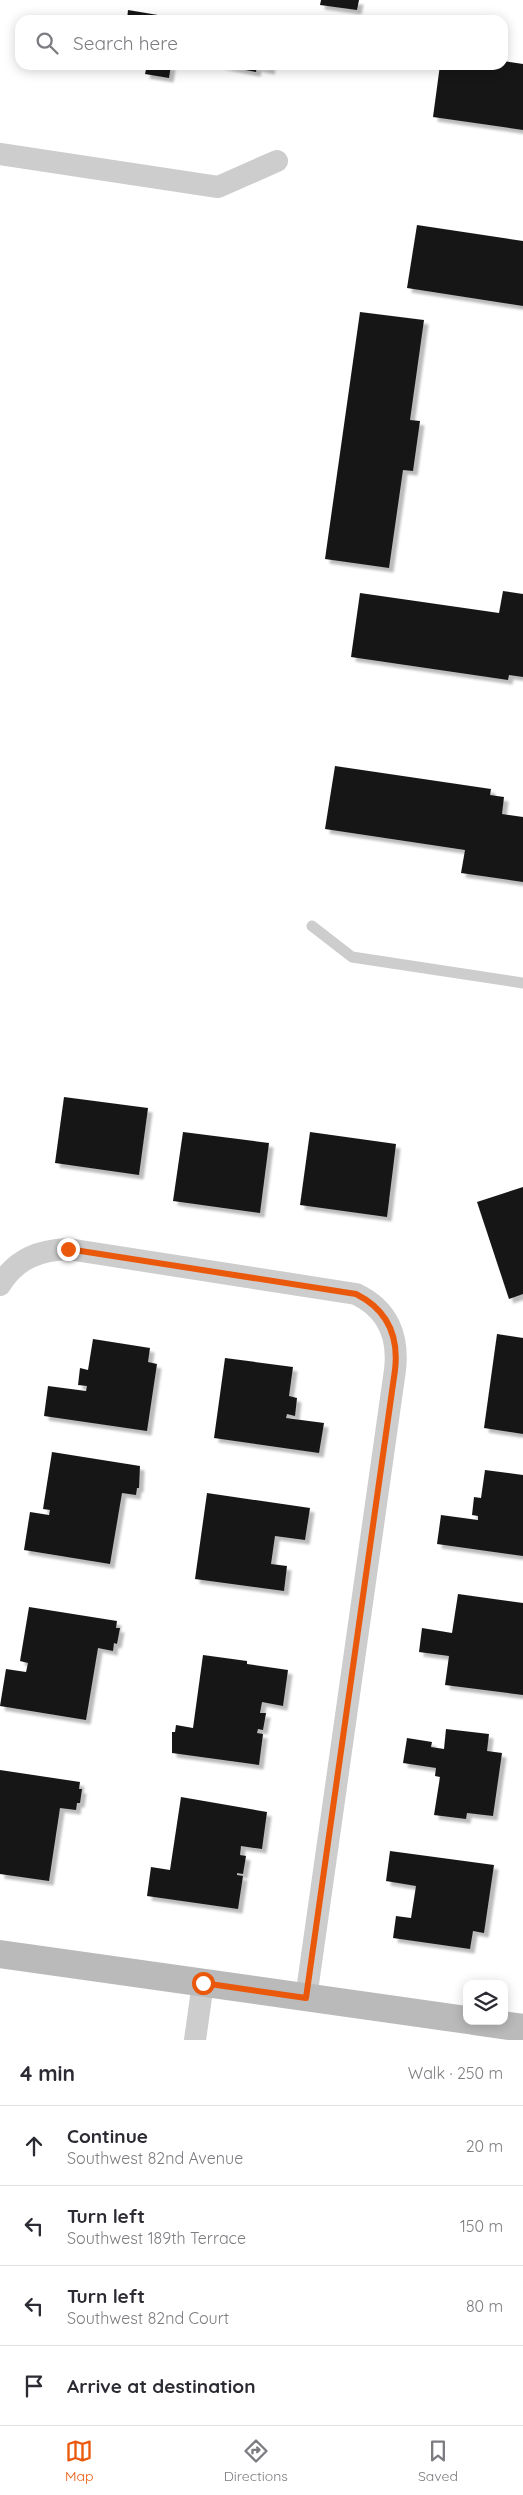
<!DOCTYPE html>
<meta charset="utf-8">
<style>
body{margin:0;font-family:Quicksand,sans-serif;background:#f7f7f7;color:#2b2b33}
.controls{position:absolute;right:15px;bottom:15px;display:grid;overflow:hidden;border-radius:10px;box-shadow:0 2px 12px #0003}
.controls button{width:45px;height:45px;display:grid;place-items:center;padding:0;border:0;border-bottom:1px solid #e1e1e2;background:#fff;color:#2b2b33;font:25px sans-serif}
.stop{position:absolute;width:15px;height:15px;margin:-11px;border:4px solid #ea580c;border-radius:50%;background:#fff}
.stop.end{background:#ea580c;border-color:#fff;box-shadow:0 1px 5px #0008}
.list{margin:0;padding:0;list-style:none}
h2{display:flex;justify-content:space-between;align-items:center;height:65px;margin:0;padding:0 20px;font-size:21px}
h2 small{font-size:16px;font-weight:400;color:#7c7c81}
.list li{display:grid;grid-template-columns:32px 1fr auto;gap:15px;align-items:center;box-sizing:border-box;height:80px;padding:0 20px;border-top:1px solid #e1e1e2}
.list b{display:block;font-size:19px;white-space:nowrap}
.list p{margin:0;font-size:16px;white-space:nowrap;color:#7c7c81}
.list em{font-size:16px;font-style:normal;color:#7c7c81}
.icon{flex:none;width:28px;height:28px;fill:none;stroke:currentColor;stroke-width:2;stroke-linecap:round;stroke-linejoin:round}
.map{position:relative;flex:none;width:523px;height:2040px;overflow:hidden}
.search{position:absolute;background:#fff;box-shadow:0 2px 12px #0003;left:15px;right:15px;top:15px;height:55px;display:flex;align-items:center;gap:12px;box-sizing:border-box;padding:0 18px;border-radius:15px;color:#7c7c81;font-size:19px}
.sheet{height:385px;background:#fff}
nav{display:flex;justify-content:space-around;align-items:center;box-sizing:border-box;height:70px;border-top:1px solid #e1e1e2;background:#fff;font-size:14px;color:#7c7c81}
nav a{display:grid;justify-items:center;gap:2px}
nav .on{color:#ea580c}
.map>svg:first-child{display:block}
.building{fill:#171717;filter:url(#shadow)}
.lines{fill:none;stroke-linecap:round;stroke-linejoin:round}
.lane{stroke:#cdcdcd;stroke-width:11}
.street{stroke:#cdcdcd;stroke-width:22}
.secondary{stroke:#bababa;stroke-width:28}
.route{stroke:#ea580c;stroke-width:6}
</style>
<div class="map">
<svg width="523" height="2040" viewBox="0 0 523 2040">
<defs>
<filter id="shadow"><feDropShadow dx="4.5" dy="4.5" stdDeviation="1" flood-color="#0004"/></filter>
</defs>
<rect width="100%" height="100%" fill="#fff"/>
<g class="building">
<path d="M321,0h38l-2,10 -37,-5z"/>
<path d="M128,10l54,9v1h-55z"/>
<path d="M503,61l20,3v66l-90,-13 7,-52h63z"/>
<path d="M147,65h24l-2,13 -24,-4z"/>
<path d="M219,65h52l-1,5 -13,-3 -1,5z"/>
<path d="M417,225l106,16v65l-116,-18z"/>
<path d="M360,312l64,8 -14,100 10,1 -7,50 -10,-1 -14,98 -64,-9z"/>
<path d="M503,591l20,3v83l-14,-2 -1,5 -157,-23 9,-64 139,20z"/>
<path d="M335,766l156,23 -1,6 14,2 -2,17 21,3v65l-62,-9 4,-23 -140,-21z"/>
<path d="M64,1097l84,11 -9,67 -84,-12z"/>
<path d="M183,1132l86,11 -9,70 -87,-12z"/>
<path d="M310,1132l86,12 -9,73 -87,-12z"/>
<path d="M523,1187v107l-14,5 -32,-97z"/>
<path d="M497,1334l26,4v96l-39,-6z"/>
<path d="M93,1339l57,9 -2,14 9,2 -10,67 -103,-15 4,-30 38,5 1,-5 -9,-1 2,-17 8,2z"/>
<path d="M225,1358l68,9 -4,29 8,2 -2,18 -8,-2 -1,4 38,5 -5,30 -105,-15z"/>
<path d="M52,1452l88,14 -1,22h-2l-1,7 -14,-2 -12,71 -86,-14 6,-38 19,3 1,-5 -7,-1z"/>
<path d="M485,1470l38,5v81l-86,-12 4,-29 37,5v-4l-6,-1 2,-18 7,1z"/>
<path d="M207,1493l103,15 -5,32 -30,-4 -4,28 16,2 -3,25 -89,-12z"/>
<path d="M458,1594l65,9v92l-78,-10 4,-29 -30,-4 3,-24 30,5z"/>
<path d="M29,1607l88,14 -1,7h4l-3,16 -3,-1 -1,8 -15,-3 -12,72 -86,-14 6,-37 20,3 2,-9 -8,-2z"/>
<path d="M203,1655l44,6v3l41,6 -5,36 -21,-4 -2,11h6l-3,17 -5,-1 -1,4 6,1 -4,31 -87,-12v-21h3l1,-7 17,3z"/>
<path d="M446,1729l43,5 -2,17 15,2 -9,63 -26,-3 -1,6 -32,-4 6,-38 -5,-1 1,-8 -33,-5 4,-25 25,4 -1,5 13,2z"/>
<path d="M0,1770l80,12 -1,7h3l-2,14h-3l-1,7 -16,-2 -11,73 -49,-7z"/>
<path d="M181,1797l86,15 -5,37 -21,-3 -1,9 6,1 -3,18 -6,-1v2l6,1 -5,33 -91,-13 4,-29 19,3z"/>
<path d="M390,1851l104,14 -10,68 -11,-2 -3,18 -77,-11 3,-22 15,2 5,-32 -30,-5z"/>
</g>
<g class="lines">
<path class="lane" d="M312,926l40,31 171,26"/>
<g class="street">
<path d="M0,154l218,33 59,-26"/>
<path d="M0,1285c16,-26 39,-35 68,-36l288,45c32,15 43,42 39,76l-89,628"/>
<path d="M195,2040l8,-57"/>
</g>
<g class="secondary">
<path d="M0,1954l467,66"/>
<path d="M473,2021l50,7"/>
</g>
</g>
<g class="lines">
<path class="route" d="M68,1249l288,45c32,16 43,42 39,76l-89,628 -103,-15"/>
</g>
</svg>
<div class="controls">
<button><svg class="icon" aria-label="layers" viewBox="0 0 24 24"><path d="M12 4l9 5-9 5-9-5zM3 14l9 5 9-5"/></svg></button>
</div>
<div class="stop" style="left:203px;top:1983px"></div>
<div class="stop end" style="left:68px;top:1249px"></div>
<div class="search"><svg class="icon" aria-label="search" viewBox="0 0 24 24"><circle cx="10" cy="10" r="6"/><path d="M15 15l6 6"/></svg>Search here</div>
</div>
<section class="sheet">
<h2>4 min<small>Walk · 250 m</small></h2>
<ul class="list">
<li><svg class="icon" aria-label="ahead" viewBox="0 0 24 24"><path d="M12 20V5M6 11l6-6 6 6"/></svg><div><b>Continue</b><p>Southwest 82nd Avenue</p></div><em>20 m</em></li>
<li><svg class="icon" aria-label="left" viewBox="0 0 24 24"><path d="M17 20v-9H6M10 6l-5 5 5 5"/></svg><div><b>Turn left</b><p>Southwest 189th Terrace</p></div><em>150 m</em></li>
<li><svg class="icon" aria-label="left" viewBox="0 0 24 24"><path d="M17 20v-9H6M10 6l-5 5 5 5"/></svg><div><b>Turn left</b><p>Southwest 82nd Court</p></div><em>80 m</em></li>
<li><svg class="icon" aria-label="arrive" viewBox="0 0 24 24"><path d="M6 21V4h12l-3 4 3 4H6"/></svg><div><b>Arrive at destination</b></div></li>
</ul>
</section>
<nav>
<a class="on"><svg class="icon" aria-label="map" viewBox="0 0 24 24"><path d="M3 6l6-2 6 2 6-2v14l-6 2-6-2-6 2zM9 4v14M15 6v14"/></svg>Map</a>
<a><svg class="icon" aria-label="directions" viewBox="0 0 24 24"><path d="M12 3l9 9-9 9-9-9zM9 14v-3h6M13 9l2 2-2 2"/></svg>Directions</a>
<a><svg class="icon" aria-label="saved" viewBox="0 0 24 24"><path d="M7 4h10v16l-5-4-5 4z"/></svg>Saved</a>
</nav>
